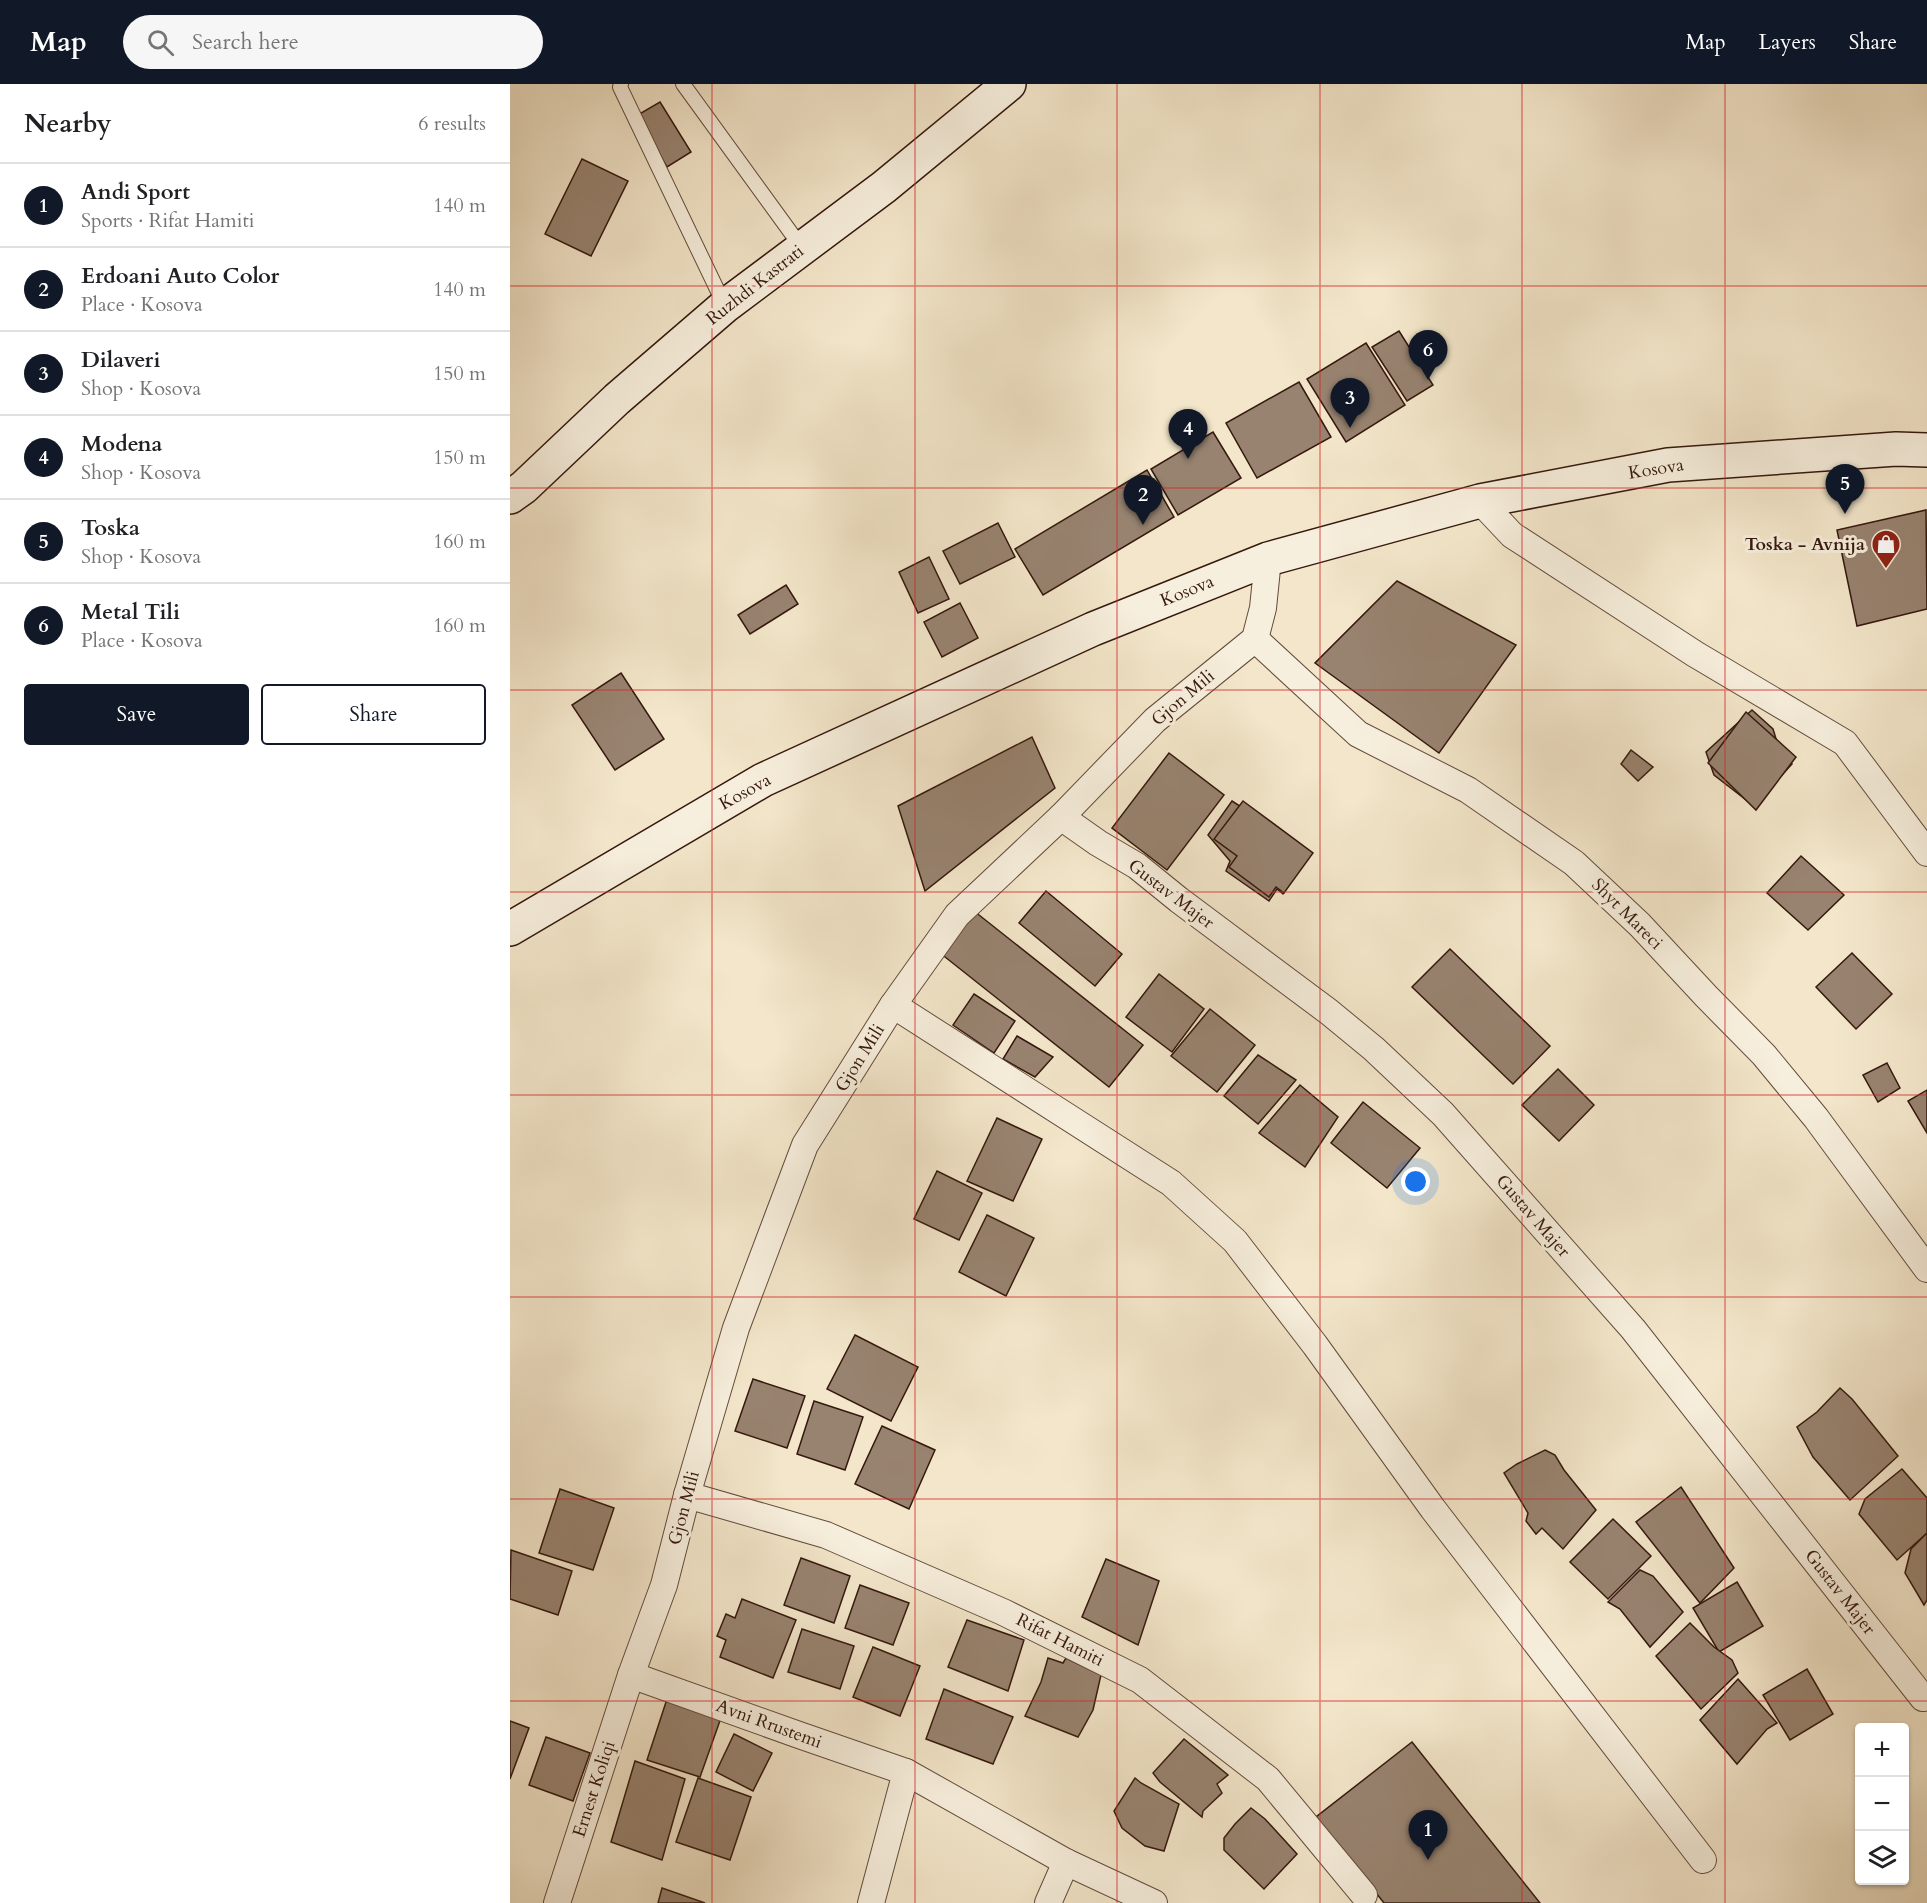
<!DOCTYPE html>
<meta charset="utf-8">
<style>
body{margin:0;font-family:Cardo,serif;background:#f6f6f6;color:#202124}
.controls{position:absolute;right:18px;bottom:18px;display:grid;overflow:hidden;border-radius:6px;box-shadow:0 2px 4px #0004}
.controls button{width:54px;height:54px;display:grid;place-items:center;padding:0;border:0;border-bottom:2px solid #e0e0e0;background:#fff;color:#202124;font:30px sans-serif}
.you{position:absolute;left:906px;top:1098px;width:21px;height:21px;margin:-15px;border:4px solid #fff;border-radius:50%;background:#1a73e8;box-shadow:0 0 0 9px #1a73e833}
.badge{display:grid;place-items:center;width:39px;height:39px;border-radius:50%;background:#111827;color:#fff;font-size:20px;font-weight:700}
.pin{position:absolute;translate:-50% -50px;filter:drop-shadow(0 2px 3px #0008)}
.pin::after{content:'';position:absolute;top:32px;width:21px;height:18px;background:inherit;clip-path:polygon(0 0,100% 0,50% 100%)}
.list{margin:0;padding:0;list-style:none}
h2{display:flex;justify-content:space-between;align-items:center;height:78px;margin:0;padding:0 24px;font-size:26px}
h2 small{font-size:20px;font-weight:400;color:#757577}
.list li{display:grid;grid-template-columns:39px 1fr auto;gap:18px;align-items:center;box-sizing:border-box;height:84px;padding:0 24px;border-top:2px solid #e0e0e0}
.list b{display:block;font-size:22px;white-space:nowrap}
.list p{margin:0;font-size:20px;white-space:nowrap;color:#757577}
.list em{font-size:20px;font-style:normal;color:#757577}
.actions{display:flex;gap:12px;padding:18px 24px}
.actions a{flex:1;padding:14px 0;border:2px solid #111827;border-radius:6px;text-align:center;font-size:21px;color:#111827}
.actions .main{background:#111827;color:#fff}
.icon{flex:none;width:33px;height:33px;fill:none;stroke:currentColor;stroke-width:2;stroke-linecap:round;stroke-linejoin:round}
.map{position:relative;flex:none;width:1417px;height:1819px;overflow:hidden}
header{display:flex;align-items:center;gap:36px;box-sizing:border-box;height:84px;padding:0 30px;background:#111827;color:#fff}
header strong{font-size:28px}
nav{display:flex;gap:33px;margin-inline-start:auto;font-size:21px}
.search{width:420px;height:54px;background:#f6f6f6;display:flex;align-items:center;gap:15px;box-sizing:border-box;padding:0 21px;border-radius:33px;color:#757577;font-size:22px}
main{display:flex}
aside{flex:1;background:#fff}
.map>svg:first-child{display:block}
.building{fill:#988370;stroke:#35180e;stroke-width:1.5}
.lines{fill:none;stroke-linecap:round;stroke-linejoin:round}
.lane-casing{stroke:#644c3d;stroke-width:16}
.street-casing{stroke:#644c3d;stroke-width:28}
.secondary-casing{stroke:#35180e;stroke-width:36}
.lane{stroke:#f7efdd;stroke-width:14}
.street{stroke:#f7efdd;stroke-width:26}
.secondary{stroke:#f7efdd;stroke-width:33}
.grid{fill:none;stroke:#d62828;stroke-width:1.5;stroke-opacity:0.55}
.labels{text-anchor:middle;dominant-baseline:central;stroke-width:6;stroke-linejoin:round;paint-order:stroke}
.street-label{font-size:18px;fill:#35180e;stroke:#f7efdd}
.poi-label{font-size:18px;font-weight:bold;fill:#35180e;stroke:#f7efdd;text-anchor:end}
</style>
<header>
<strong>Map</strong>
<div class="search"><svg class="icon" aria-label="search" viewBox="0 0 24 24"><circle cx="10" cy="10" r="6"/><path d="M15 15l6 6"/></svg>Search here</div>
<nav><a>Map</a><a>Layers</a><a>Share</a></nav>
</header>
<main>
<aside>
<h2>Nearby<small>6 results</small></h2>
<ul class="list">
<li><span class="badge">1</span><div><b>Andi Sport</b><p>Sports · Rifat Hamiti</p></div><em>140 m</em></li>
<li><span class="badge">2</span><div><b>Erdoani Auto Color</b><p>Place · Kosova</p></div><em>140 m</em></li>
<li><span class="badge">3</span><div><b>Dilaveri</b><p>Shop · Kosova</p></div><em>150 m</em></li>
<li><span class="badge">4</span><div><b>Modena</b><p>Shop · Kosova</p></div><em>150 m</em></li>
<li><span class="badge">5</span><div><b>Toska</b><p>Shop · Kosova</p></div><em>160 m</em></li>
<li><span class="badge">6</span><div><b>Metal Tili</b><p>Place · Kosova</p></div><em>160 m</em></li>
</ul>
<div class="actions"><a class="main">Save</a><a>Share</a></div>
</aside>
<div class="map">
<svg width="1417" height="1819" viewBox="0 0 1417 1819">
<rect width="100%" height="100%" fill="#f3e6ca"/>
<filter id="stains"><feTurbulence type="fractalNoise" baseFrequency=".00333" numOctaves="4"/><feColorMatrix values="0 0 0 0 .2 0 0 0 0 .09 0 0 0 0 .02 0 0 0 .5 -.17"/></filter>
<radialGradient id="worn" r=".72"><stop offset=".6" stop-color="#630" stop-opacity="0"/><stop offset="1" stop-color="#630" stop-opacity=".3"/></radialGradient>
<g class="building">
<path d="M150,18l31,50 -24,15 -31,-51z"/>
<path d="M72,75l46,22 -37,75 -46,-22z"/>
<path d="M889,247l34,54 -26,16 -35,-54z"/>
<path d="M856,259l39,62 -59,37 -39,-63z"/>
<path d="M789,298l32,55 -74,41 -31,-55z"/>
<path d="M703,348l28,46 -63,37 -27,-46z"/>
<path d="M637,386l27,47 -131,78 -28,-46z"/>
<path d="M1416,426l1,99 -70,17 -20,-96z"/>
<path d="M488,439l17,34 -55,27 -17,-33z"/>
<path d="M419,473l20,42 -31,14 -19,-41z"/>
<path d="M887,497l119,64 -77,108 -124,-90z"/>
<path d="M276,501l12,19 -48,30 -12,-19z"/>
<path d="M450,519l18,35 -36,19 -18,-35z"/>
<path d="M111,589l43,66 -49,31 -43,-65z"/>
<path d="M1242,626l21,19 4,13 15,22 -38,42 -40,-31 -8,-23z"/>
<path d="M1236,628l50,45 -40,53 -48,-47z"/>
<path d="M522,653l23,51 -130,103 -27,-85z"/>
<path d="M1121,666l22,17 -15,14 -17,-17z"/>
<path d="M659,669l55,42 -57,75 -55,-42z"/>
<path d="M722,717l14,9 60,49 -23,35 -6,-5 -8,12 -43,-30 4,-10 -22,-26z"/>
<path d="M733,717l70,52 -29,40 -8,-6 -7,10 -40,-30 8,-11 -23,-17z"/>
<path d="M1291,772l43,39 -36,35 -41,-37z"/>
<path d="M536,807l76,63 -27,32 -76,-63z"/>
<path d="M464,827l169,134 -34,42 -169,-134z"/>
<path d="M940,865l100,97 -37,38 -101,-97z"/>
<path d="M1342,869l40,41 -36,35 -40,-42z"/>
<path d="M649,890l45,35 -32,43 -46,-35z"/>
<path d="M464,910l41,27 -21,32 -41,-28z"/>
<path d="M700,925l45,36 -38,47 -46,-36z"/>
<path d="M507,952l36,21 -18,20 -32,-18z"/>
<path d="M748,971l38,25 -38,44 -34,-28z"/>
<path d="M1377,979l13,25 -22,14 -15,-27z"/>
<path d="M1048,985l36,36 -35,36 -37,-36z"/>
<path d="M790,1001l38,32 -33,50 -46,-34z"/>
<path d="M1417,1006v43l-19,-32z"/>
<path d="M853,1018l57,46 -33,40 -56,-45z"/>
<path d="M487,1034l45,21 -29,62 -46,-20z"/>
<path d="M427,1087l45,22 -23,47 -45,-21z"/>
<path d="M477,1131l47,23 -28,58 -47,-24z"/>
<path d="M345,1251l63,32 -27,54 -64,-32z"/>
<path d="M243,1295l52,17 -18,52 -52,-17z"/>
<path d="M1330,1304l12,11 46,57 -48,44 -37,-43 -16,-30 20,-15z"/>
<path d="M304,1317l49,16 -18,53 -48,-16z"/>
<path d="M372,1342l53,24 -26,59 -54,-25z"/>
<path d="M1035,1366l10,5 9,15 32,40 -33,39 -21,-21 -6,6 -10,-13 2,-8 -24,-40 13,-9z"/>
<path d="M1392,1385l25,29v35l-30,27 -38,-46 6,-15z"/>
<path d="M1171,1403l53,81 -34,35 -64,-81z"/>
<path d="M50,1405l54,19 -21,62 -54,-17z"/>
<path d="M1103,1435l38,37 -43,43 -38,-37z"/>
<path d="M1417,1449v67l-3,5 -19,-32 6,-24z"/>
<path d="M1,1466l61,21 -14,44 -48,-16z"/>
<path d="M291,1474l49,18 -16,47 -50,-18z"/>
<path d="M596,1475l53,22 -21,64 -56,-28z"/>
<path d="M1130,1486l13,6 30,36 -33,35 -30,-38 -12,-7z"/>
<path d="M1227,1498l26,44 -44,26 -26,-44z"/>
<path d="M350,1501l49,18 -16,42 -48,-17z"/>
<path d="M232,1515l54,21 -23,58 -53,-21 6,-17 -9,-4 9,-22 9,4z"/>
<path d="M457,1536l57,20 -16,51 -60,-24z"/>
<path d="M1180,1539l24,24 18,13 6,13 -37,36 -45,-53z"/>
<path d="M292,1545l52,17 -14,43 -52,-17z"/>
<path d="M363,1563l47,19 -20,50 -47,-19z"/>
<path d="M538,1574l15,5 3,-5 35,17 -8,35 -15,27 -53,-21 16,-34z"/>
<path d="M1297,1585l26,45 -43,26 -27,-45z"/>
<path d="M1228,1595l39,44 -10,6 -30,35 -37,-44z"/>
<path d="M434,1605l69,28 -20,47 -67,-25z"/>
<path d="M158,1612l54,19 -22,62 -53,-17z"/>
<path d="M0,1637l19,7 -19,51z"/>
<path d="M224,1650l38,19 -19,38 -37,-19z"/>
<path d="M36,1653l44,16 -17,48 -44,-16z"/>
<path d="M674,1655l44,36 -11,9 5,9 -19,18 -1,6 -42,-35 -7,-9z"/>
<path d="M902,1658l128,161h-156l-68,-86z"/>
<path d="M125,1677l50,18 -23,81 -51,-18z"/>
<path d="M188,1694l53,19 -21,63 -54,-18z"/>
<path d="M625,1694l6,5 38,21 -15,47 -19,-5 -23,-18 -8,-17z"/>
<path d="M741,1724l14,11 32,35 -33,35 -40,-39v-12l11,-14z"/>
<path d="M152,1804l43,15h-47z"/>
</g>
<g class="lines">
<g class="lane-casing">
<g id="lane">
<path d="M111,0l-1,3 105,219"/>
<path d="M173,0l119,164"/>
</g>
</g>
<g class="street-casing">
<g id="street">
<path d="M970,417l32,34 183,119 150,89 82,110"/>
<path d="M745,555l103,95 110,56 106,73 66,62 66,71 58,59 52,63 111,151"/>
<path d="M551,733l37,26 39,23 42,34 150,112 45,37 69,65 190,215 290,369"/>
<path d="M383,921l278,178 64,58 80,104 118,164 270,351"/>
<path d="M177,1411l139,40 177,77 137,68 128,99 96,116"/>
<path d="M121,1591l168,60 107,37 160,90 88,41"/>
<path d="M47,1819l74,-228 33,-90 23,-90 49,-167 69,-183 88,-140 64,-90 104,-98 94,-97 100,-81 8,-31 5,-49"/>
<path d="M361,1819l35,-131"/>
<path d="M538,1819l18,-41"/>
</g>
</g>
<g class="secondary-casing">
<g id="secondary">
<path d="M0,413l14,-10 93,-88 108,-93 159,-119 125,-103"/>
<path d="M0,845l253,-149 330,-151 175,-70 212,-58 188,-36 228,-16 31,1"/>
</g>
</g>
<use href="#lane" class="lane"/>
<use href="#street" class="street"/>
<use href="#secondary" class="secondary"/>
</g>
<path class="grid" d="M202,0v1819M405,0v1819M607,0v1819M810,0v1819M1012,0v1819M1215,0v1819M0,202h1417M0,404h1417M0,606h1417M0,808h1417M0,1011h1417M0,1213h1417M0,1415h1417M0,1617h1417"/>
<defs>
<g id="shop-pin" transform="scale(1.5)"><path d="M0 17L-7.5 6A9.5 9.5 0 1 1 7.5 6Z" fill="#8f2418" stroke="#f7efdd"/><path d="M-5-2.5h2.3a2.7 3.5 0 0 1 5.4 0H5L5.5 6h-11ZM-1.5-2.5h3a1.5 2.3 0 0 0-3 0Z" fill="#fff"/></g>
</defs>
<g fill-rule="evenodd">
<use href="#shop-pin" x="1376" y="460"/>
</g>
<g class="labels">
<g class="street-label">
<text transform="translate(245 201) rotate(-38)">Ruzhdi Kastrati</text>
<text transform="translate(1146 385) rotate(-9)">Kosova</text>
<text transform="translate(677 507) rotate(-22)">Kosova</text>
<text transform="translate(673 614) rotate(-40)">Gjon Mili</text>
<text transform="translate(235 708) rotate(-29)">Kosova</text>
<text transform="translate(661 810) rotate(37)">Gustav Majer</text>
<text transform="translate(1117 830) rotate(45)">Shyt Mareci</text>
<text transform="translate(350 974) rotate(-58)">Gjon Mili</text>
<text transform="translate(1023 1132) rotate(49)">Gustav Majer</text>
<text transform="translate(174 1424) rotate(-75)">Gjon Mili</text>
<text transform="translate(1330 1508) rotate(52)">Gustav Majer</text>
<text transform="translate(550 1556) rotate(27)">Rifat Hamiti</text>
<text transform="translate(259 1640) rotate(20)">Avni Rrustemi</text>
<text transform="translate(84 1705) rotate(-72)">Ernest Koliqi</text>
</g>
<g class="poi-label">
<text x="1355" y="460">Toska - Avnija</text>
</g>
</g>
<rect width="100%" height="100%" filter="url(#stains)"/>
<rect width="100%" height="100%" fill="url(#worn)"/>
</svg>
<div class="controls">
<button>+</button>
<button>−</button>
<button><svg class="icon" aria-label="layers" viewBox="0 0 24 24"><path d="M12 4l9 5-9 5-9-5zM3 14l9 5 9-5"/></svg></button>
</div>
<div class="you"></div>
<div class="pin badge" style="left:918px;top:1776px">1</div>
<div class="pin badge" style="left:633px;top:441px">2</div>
<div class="pin badge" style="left:840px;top:344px">3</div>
<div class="pin badge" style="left:678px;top:375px">4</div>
<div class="pin badge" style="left:1335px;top:430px">5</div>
<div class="pin badge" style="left:918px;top:296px">6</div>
</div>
</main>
